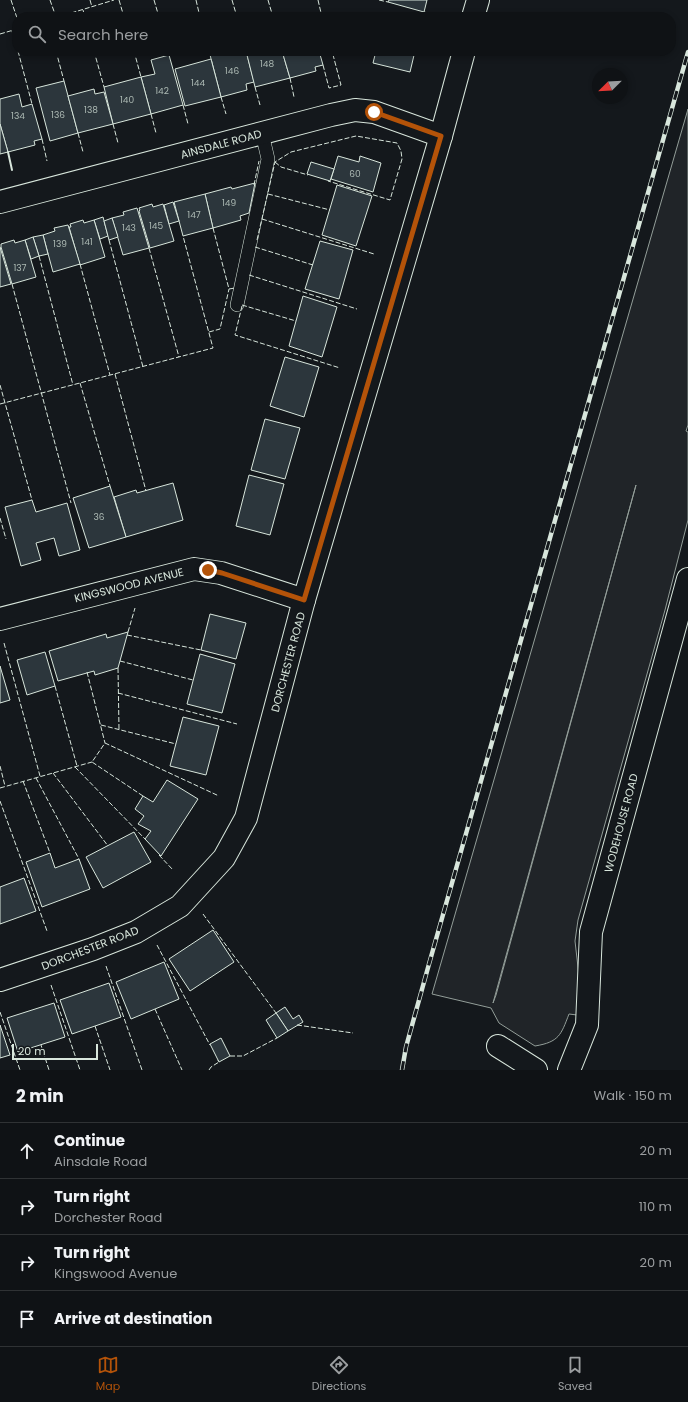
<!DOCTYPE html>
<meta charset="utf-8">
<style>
body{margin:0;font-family:Poppins,sans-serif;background:#1d2022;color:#f1f3f6}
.compass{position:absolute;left:592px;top:68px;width:36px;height:36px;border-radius:50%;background:#0f1215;box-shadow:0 2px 6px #0003;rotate:246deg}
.scale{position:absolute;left:12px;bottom:10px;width:86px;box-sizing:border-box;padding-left:4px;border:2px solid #d8e6dc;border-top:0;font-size:11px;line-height:14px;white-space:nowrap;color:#d8e6dc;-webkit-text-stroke:3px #14181c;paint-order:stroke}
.stop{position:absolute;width:12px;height:12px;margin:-9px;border:3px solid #b45309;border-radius:50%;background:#fff}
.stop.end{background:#b45309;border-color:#fff;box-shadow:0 1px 4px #0008}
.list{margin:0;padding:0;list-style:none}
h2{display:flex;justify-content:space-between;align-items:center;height:52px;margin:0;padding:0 16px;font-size:17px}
h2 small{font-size:13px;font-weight:400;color:#9b9ea0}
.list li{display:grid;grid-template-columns:26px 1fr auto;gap:12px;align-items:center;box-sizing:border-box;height:56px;padding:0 16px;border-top:1px solid #2f3234}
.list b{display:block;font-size:15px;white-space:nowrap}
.list p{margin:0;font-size:13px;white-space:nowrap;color:#9b9ea0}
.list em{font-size:13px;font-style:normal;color:#9b9ea0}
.icon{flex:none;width:22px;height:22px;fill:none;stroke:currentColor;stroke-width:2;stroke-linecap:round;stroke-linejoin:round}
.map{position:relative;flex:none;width:688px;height:1070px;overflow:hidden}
.search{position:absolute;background:#0f1215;box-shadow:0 2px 6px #0003;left:12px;right:12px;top:12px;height:44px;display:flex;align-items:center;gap:10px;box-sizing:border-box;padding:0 14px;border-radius:16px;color:#9b9ea0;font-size:15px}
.sheet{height:276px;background:#0f1215}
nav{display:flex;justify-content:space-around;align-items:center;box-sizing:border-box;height:56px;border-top:1px solid #2f3234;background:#0f1215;font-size:11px;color:#9b9ea0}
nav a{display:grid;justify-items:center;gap:2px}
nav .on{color:#b45309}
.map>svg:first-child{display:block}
.green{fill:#202428;stroke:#939e99;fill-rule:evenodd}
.building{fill:#2c363c;stroke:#d8e6dc}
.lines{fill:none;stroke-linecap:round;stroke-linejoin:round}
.service-casing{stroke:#d8e6dc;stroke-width:14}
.minor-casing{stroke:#d8e6dc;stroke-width:24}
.service{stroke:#14181c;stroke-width:13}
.minor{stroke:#14181c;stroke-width:22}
.rail-casing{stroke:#d8e6dc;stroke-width:4.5}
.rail{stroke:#14181c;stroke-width:3;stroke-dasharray:9;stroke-linecap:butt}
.fence{stroke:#d8e6dc;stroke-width:1;stroke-dasharray:5 2;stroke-linecap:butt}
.wall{stroke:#d8e6dc;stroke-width:2}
.route{stroke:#b45309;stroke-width:5}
.labels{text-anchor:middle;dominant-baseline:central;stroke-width:3;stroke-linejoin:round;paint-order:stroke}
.number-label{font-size:9px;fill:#adbab4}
.street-label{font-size:11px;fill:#d8e6dc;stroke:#14181c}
</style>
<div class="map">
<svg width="688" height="1070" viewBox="0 0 688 1070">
<rect width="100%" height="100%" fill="#14181c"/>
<path class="green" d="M688,109v316l-2,6 2,1v88l-23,90 -87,310 -3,21 4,35 -2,39 -8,-1c-8,21 -10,28 -34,32l-36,-23 -8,-15 -59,-14zM636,485l-140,510 -3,8z"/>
<g class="building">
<path d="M389,0h38l-3,12 -36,-10z"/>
<path d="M386,13l15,4h-16z"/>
<path d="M209,51h37l8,31 -8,2 1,6 -26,7z"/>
<path d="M246,51h36l8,27 -35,9z"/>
<path d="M282,51h37l4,14 -8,2 1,4 -26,7z"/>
<path d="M376,51h39l-5,21 -37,-9z"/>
<path d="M169,55l14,50 -32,9 -10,-37 14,-3 -4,-14z"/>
<path d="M211,59l10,38 -36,9 -10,-37z"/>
<path d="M141,77l10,37 -38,10 -9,-37z"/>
<path d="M64,81l14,52 -28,8 -14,-53z"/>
<path d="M94,89l1,5 9,-2 9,32 -35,9 -10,-37z"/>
<path d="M19,94l3,13 10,-3 10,35 -8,2 1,4 -27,7 -8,-28v-25z"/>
<path d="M0,124l8,28 -8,2z"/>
<path d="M338,156l21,6 1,-6 21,7 -8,29 -42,-13z"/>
<path d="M311,162l23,7 -4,12 -23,-7z"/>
<path d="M255,183l-6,30 -9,3 1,4 -28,8 -8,-34 26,-7 1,2z"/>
<path d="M337,185l35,11 -16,50 -34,-11z"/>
<path d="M205,194l8,34 -30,8 -9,-34z"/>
<path d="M173,202l6,19 -10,3 -5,-19z"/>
<path d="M152,204l1,3 10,-3 11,37 -24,7 -11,-37 1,-1 -1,-2z"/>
<path d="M137,208l12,40 -26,7 -11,-37 12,-3 -1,-3z"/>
<path d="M103,217l5,19 -8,3 -6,-19z"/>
<path d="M112,218l6,19 -9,3 -5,-19z"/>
<path d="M83,220l1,3 10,-3 11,37 -25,8 -11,-38h2l-1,-3z"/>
<path d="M68,225l12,39 -27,8 -10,-37 12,-4 -1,-3z"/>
<path d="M43,235l5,19 -9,2 -6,-19z"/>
<path d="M33,237l6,19 -8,3 -6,-19z"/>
<path d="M14,240l1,3 10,-3 11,37 -24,7 -11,-37v-3z"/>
<path d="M320,241l33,9 -14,49 -34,-10z"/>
<path d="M0,247l11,37 -11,3z"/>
<path d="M303,296l34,11 -15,50 -33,-11z"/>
<path d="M285,357l34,10 -15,50 -34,-11z"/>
<path d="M265,419l35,9 -15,51 -34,-9z"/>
<path d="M249,475l35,9 -14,51 -34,-9z"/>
<path d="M173,483l10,37 -57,17 -12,-40 22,-7 1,3z"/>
<path d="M110,486l16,51 -37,11 -16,-50z"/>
<path d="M32,500l4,12 31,-9 13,47 -21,6 -5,-18 -18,5 5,17 -20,6 -16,-59z"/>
<path d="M210,614l36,9 -10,36 -35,-9z"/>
<path d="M128,632l-10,36 -23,7 -1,-4 -36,10 -9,-30 57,-17 1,4z"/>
<path d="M45,652l10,34 -28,9 -10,-35z"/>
<path d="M200,654l35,10 -13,49 -35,-9z"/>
<path d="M0,666l10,34 -10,3z"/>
<path d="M183,717l36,9 -13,49 -36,-9z"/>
<path d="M167,780l31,19 -37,57 -16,-17 6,-8 -13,-7 6,-8 -9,-7 8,-13 10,6z"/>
<path d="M134,832l17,30 -48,26 -17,-31z"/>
<path d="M50,853l5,15 24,-9 11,30 -48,18 -16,-45z"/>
<path d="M24,878l12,33 -36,13v-37z"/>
<path d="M213,930l21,32 -44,29 -21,-32z"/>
<path d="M164,962l15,37 -48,20 -15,-37z"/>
<path d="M109,983l12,34 -49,17 -12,-34z"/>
<path d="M54,1003l11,34 -47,15 -11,-34z"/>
<path d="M285,1007l8,12 6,-4 4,7 -15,9 -12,-18z"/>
<path d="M276,1013l12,18 -11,7 -11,-18z"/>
<path d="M0,1025l10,30 -10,3z"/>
<path d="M221,1038l9,18 -11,6 -9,-18z"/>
</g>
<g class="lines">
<g class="service-casing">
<path id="service" d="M237,305l31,-146 -6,-26"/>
</g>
<g class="minor-casing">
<g id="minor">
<path d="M473,17l5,-17"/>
<path d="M0,202l331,-87 24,-5 19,2 67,24"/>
<path d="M0,619l194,-50 27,4 83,27"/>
<path d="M0,980l93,-31 43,-17 44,-26 44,-48 22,-40 58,-218 137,-464 23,-85"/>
<path d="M498,1046l38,24"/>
<path d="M569,1070l18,-45 4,-93 97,-353"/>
</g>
</g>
<use href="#service" class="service"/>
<use href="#minor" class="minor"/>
<g class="rail-casing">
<path id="rail" d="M402,1070l4,-23 23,-83 259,-912"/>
</g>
<use href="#rail" class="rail"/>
<g class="fence">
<path d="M11,0l6,18"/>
<path d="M50,0l6,17"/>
<path d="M90,0l2,7"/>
<path d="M119,0l5,17"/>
<path d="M154,0l5,17"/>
<path d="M196,0l4,17"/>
<path d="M232,0l5,17"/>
<path d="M268,0l5,17"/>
<path d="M318,0l4,17"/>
<path d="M379,0l9,2"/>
<path d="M83,10l2,7"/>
<path d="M424,12l19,5"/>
<path d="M58,17l56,-17"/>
<path d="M12,31l5,17"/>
<path d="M0,34l17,-5"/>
<path d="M18,51l14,53"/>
<path d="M56,51l8,30"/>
<path d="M94,51l10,36"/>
<path d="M134,51l7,26"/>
<path d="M168,51l1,4"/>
<path d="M429,51l7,2"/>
<path d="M323,65l6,23 12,-3 -9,-34"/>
<path d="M290,78l4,19"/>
<path d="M255,87l5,18"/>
<path d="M221,97l5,17"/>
<path d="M183,105l5,19"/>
<path d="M151,114l5,19"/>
<path d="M113,124l5,19"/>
<path d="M78,133l5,19"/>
<path d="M42,139l5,22"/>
<path d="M275,162l6,5 27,8"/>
<path d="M254,185l5,-24"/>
<path d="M268,194l62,16"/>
<path d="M262,219l112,35"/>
<path d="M213,228l16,61 6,-1"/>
<path d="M109,240l34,127"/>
<path d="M257,240l18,-78 16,-10 65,-16 41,7 4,8 1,8 -12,41 -62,-19"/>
<path d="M255,247l58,18"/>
<path d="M149,248l30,109"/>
<path d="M39,256l34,129"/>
<path d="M80,264l30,111"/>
<path d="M249,275l108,34"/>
<path d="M12,284l59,219"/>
<path d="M242,305l54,16"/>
<path d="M242,306l-7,29 105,33"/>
<path d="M209,332l11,-3 9,-40"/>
<path d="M115,374l31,117"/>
<path d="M80,383l30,103"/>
<path d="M0,385l32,115"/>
<path d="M0,404l213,-56 -30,-112"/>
<path d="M0,518l6,21"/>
<path d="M128,632l7,-24"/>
<path d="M127,635l74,15"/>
<path d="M4,643l36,133"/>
<path d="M120,661l73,19"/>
<path d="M118,668l1,61"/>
<path d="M87,672l18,71"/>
<path d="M55,686l22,80"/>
<path d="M118,693l119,31"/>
<path d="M101,725l75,19"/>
<path d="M0,766l5,20"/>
<path d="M75,767l71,73"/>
<path d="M53,773l55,73"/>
<path d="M36,778l43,81"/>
<path d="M23,781l27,72"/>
<path d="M0,788l92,-26"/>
<path d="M143,796l-51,-34 13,-19 114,53"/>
<path d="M0,801l47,130"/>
<path d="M159,855l14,15"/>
<path d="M203,914l73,99"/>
<path d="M157,945l53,100"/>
<path d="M106,966l36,104"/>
<path d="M51,985l29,85"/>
<path d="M155,1009l27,61"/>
<path d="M0,1012l20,58"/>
<path d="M297,1025l56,8"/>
<path d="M95,1026l15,44"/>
<path d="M41,1045l8,25"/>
<path d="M230,1056h13l34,-18"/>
<path d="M209,1070l2,-3 8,-5 -1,-2"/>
</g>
<path class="wall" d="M8,152l4,18"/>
</g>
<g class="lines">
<path class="route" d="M208,570l14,3 82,27 137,-464 -67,-24"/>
</g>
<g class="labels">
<g class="number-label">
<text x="267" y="64">148</text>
<text x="232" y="71">146</text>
<text x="198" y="83">144</text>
<text x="162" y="91">142</text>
<text x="127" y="100">140</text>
<text x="91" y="110">138</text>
<text x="58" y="115">136</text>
<text x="18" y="116">134</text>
<text x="355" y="174">60</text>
<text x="229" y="203">149</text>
<text x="194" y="215">147</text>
<text x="156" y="226">145</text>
<text x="129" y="228">143</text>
<text x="87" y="242">141</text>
<text x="60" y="244">139</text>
<text x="20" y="268">137</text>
<text x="99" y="517">36</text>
</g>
<g class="street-label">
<text transform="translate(221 144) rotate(-15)">AINSDALE ROAD</text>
<text transform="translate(129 585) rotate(-14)">KINGSWOOD AVENUE</text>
<text transform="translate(288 662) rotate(-75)">DORCHESTER ROAD</text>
<text transform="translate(621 823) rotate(-75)">WODEHOUSE ROAD</text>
<text transform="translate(90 948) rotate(-21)">DORCHESTER ROAD</text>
</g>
</g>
</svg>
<svg class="compass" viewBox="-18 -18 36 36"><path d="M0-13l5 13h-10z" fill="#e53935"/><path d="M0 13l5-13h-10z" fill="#9b9ea0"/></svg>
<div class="scale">20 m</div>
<div class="stop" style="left:374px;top:112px"></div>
<div class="stop end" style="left:208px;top:570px"></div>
<div class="search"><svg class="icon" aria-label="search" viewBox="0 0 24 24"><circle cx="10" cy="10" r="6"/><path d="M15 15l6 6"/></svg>Search here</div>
</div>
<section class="sheet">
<h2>2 min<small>Walk · 150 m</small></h2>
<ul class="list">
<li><svg class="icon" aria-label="ahead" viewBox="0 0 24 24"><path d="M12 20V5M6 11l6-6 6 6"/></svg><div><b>Continue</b><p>Ainsdale Road</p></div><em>20 m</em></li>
<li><svg class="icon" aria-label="right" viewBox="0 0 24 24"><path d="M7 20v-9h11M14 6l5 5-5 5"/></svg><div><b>Turn right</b><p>Dorchester Road</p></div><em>110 m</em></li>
<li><svg class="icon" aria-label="right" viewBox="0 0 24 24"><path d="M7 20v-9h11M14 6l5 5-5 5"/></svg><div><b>Turn right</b><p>Kingswood Avenue</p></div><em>20 m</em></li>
<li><svg class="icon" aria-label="arrive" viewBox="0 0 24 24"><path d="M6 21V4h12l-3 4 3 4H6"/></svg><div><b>Arrive at destination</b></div></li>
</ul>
</section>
<nav>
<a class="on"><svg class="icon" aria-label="map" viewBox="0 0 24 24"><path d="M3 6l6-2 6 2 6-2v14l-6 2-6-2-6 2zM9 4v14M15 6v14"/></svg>Map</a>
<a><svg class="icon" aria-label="directions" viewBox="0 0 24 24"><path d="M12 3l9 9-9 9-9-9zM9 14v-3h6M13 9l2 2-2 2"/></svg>Directions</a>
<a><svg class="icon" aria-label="saved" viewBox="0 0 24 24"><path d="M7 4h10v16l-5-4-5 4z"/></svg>Saved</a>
</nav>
